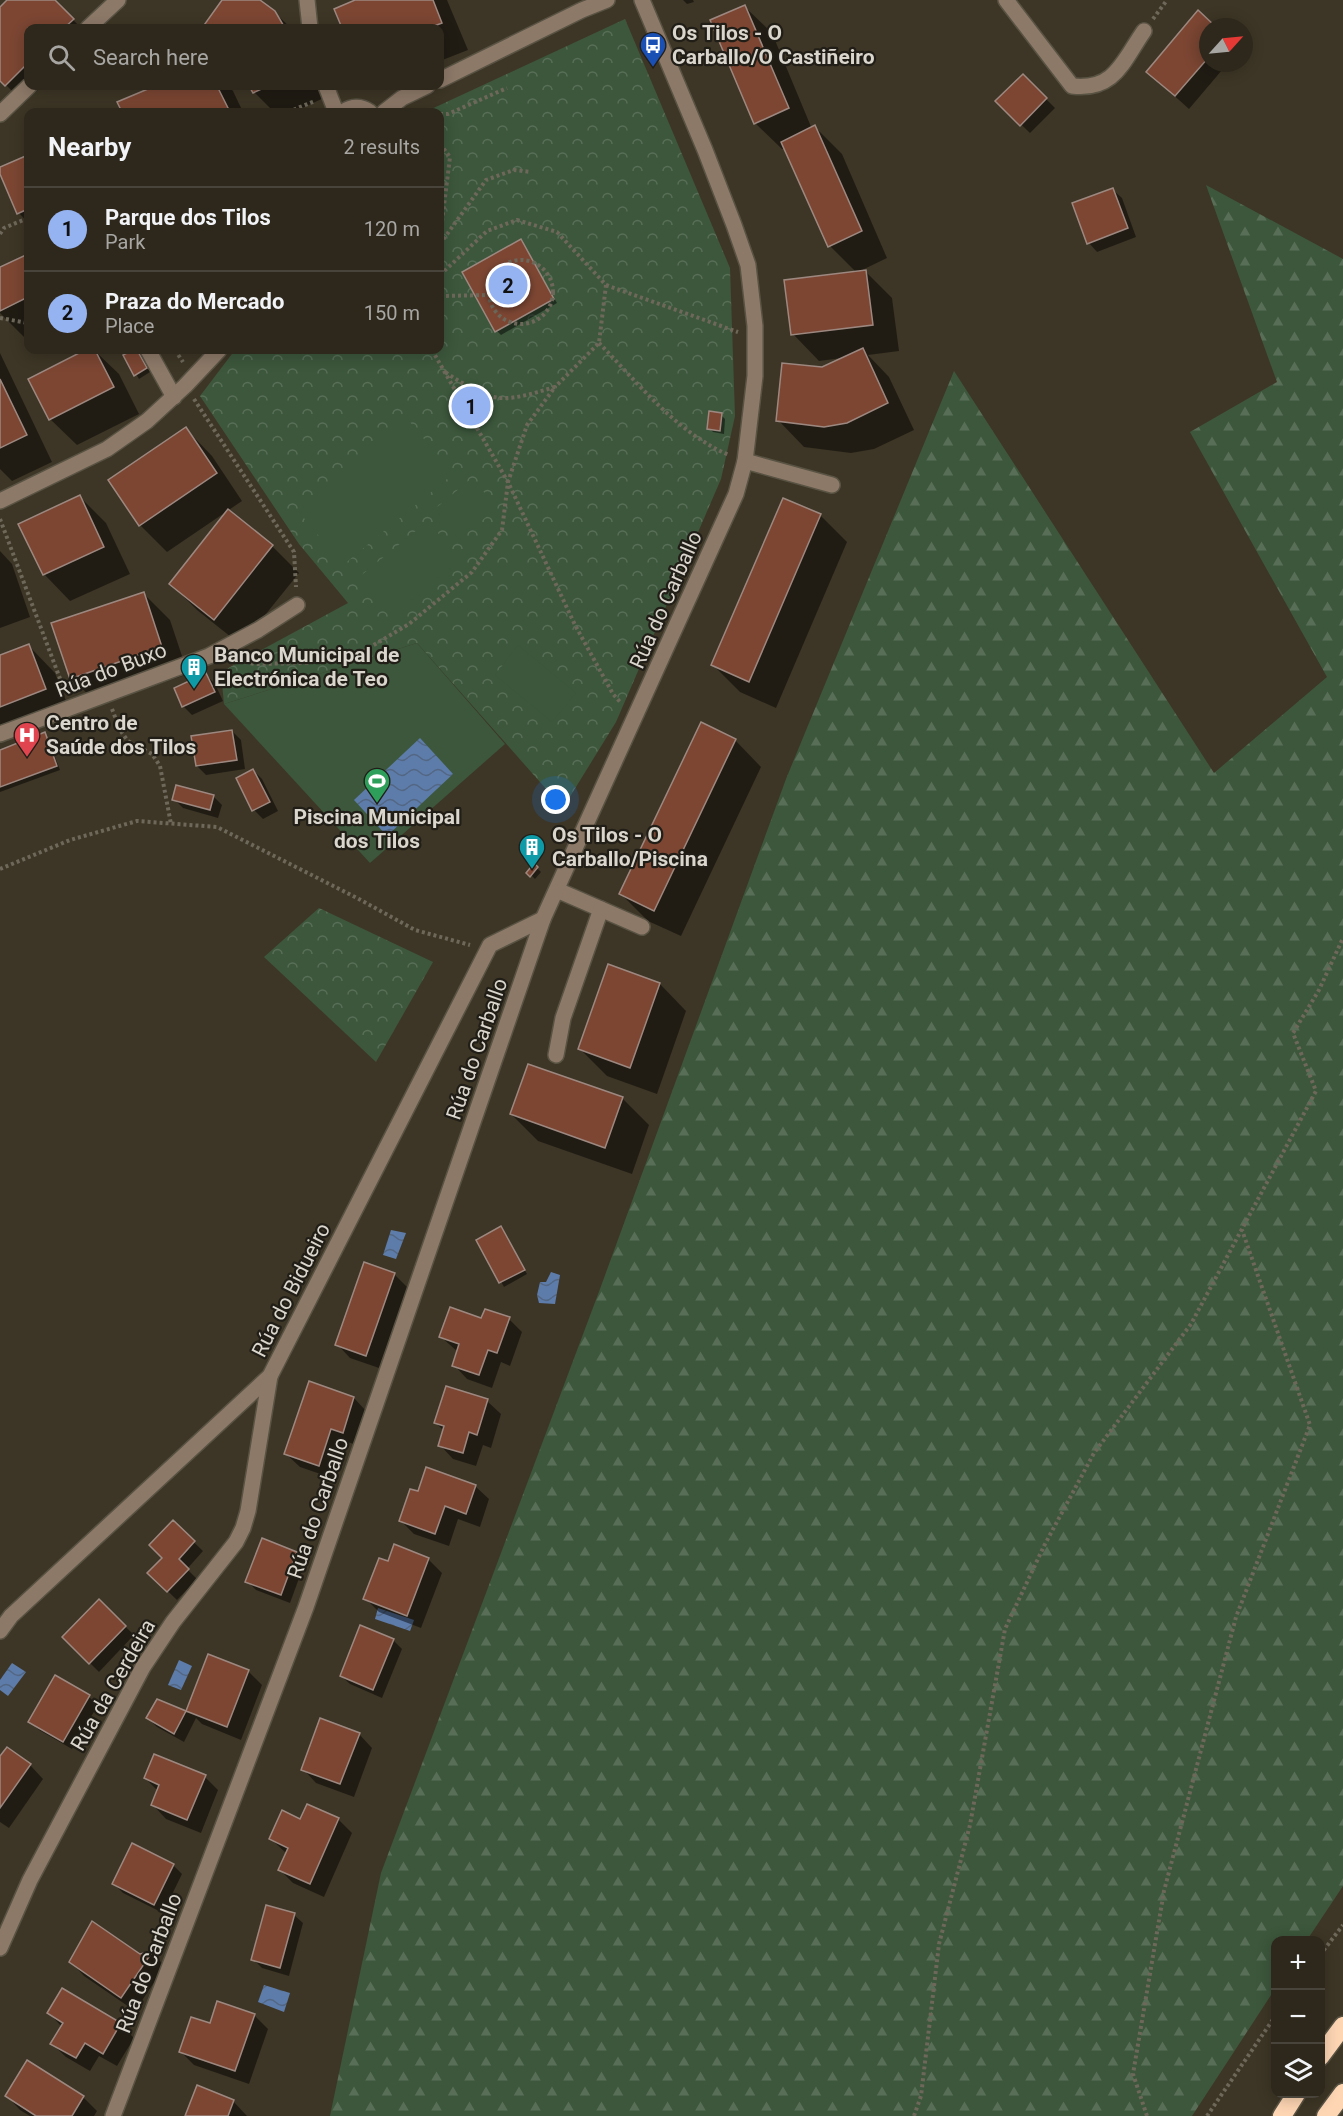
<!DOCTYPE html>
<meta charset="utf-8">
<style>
body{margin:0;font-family:Roboto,sans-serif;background:#363025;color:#f1f3f6}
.controls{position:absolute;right:18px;bottom:18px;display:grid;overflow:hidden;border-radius:12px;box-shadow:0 3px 15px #0003}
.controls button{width:54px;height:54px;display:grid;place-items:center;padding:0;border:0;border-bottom:2px solid #49443b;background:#2e281c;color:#f1f3f6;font:30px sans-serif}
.compass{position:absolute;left:1199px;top:18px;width:54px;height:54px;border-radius:50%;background:#2e281c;box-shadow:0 3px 15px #0003;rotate:63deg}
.you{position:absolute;left:556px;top:800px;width:21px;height:21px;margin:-15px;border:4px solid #fff;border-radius:50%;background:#1a73e8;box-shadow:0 0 0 9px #1a73e833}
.badge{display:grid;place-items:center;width:39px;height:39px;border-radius:50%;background:#95b2f1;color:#111;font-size:20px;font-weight:700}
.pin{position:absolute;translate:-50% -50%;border:3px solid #fff;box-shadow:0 2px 6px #0006}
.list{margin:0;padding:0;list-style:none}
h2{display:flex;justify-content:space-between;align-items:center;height:78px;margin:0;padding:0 24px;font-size:26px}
h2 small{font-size:20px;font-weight:400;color:#a7a6a3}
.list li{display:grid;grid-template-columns:39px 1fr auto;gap:18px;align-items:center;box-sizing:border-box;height:84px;padding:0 24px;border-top:2px solid #49443b}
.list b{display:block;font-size:22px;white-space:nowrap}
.list p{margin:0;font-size:20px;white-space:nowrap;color:#a7a6a3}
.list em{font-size:20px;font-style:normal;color:#a7a6a3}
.icon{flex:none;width:33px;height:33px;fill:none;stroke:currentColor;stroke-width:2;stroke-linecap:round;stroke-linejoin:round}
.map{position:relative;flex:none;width:1343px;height:2116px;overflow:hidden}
.search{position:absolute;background:#2e281c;box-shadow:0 3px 15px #0003;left:24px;top:24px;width:420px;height:66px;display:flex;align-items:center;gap:15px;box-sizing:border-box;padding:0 21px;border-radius:12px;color:#a7a6a3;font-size:22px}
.panel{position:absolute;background:#2e281c;box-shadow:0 3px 15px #0003;left:24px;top:108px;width:420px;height:246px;border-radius:12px}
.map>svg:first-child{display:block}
.forest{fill:url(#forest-firs)}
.park{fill:url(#park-crowns)}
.pitch{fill:#3c573c}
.water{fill:url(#water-waves)}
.shadow{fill:#0007}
.building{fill:#7c4633;stroke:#9d8880;stroke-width:1.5}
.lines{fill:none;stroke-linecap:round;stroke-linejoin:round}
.minor-casing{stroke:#595344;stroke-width:18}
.highway-casing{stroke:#595344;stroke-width:21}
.path{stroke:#6e685a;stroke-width:4;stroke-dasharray:3 3;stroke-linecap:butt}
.minor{stroke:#8d7968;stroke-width:15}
.highway{stroke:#fed6b4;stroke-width:18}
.labels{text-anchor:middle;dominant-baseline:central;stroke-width:4.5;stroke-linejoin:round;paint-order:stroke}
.poi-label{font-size:21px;font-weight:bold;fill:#dad6cd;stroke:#211e17;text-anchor:start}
.street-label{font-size:21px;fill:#dad6cd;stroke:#211e17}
</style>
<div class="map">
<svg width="1343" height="2116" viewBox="0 0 1343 2116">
<defs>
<pattern id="forest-firs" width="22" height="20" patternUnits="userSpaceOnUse" patternTransform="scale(1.5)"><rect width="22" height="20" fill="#3c573c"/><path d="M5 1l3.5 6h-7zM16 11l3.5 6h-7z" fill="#586e57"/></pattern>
<pattern id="park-crowns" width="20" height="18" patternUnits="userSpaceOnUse" patternTransform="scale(1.5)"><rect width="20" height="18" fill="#3c573c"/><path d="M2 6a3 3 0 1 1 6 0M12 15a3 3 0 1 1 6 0" fill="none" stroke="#586e57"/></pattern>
<pattern id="water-waves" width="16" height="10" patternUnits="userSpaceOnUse" patternTransform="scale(1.5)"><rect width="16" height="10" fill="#5d7caa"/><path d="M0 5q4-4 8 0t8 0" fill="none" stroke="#536784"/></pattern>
</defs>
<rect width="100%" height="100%" fill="#3d3626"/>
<path class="forest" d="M1206,185l137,74v1627l-36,54h-31l-1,49 -83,127h-862l51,-243 219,-584 186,-510 168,-408 260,402 113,-96 -137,-245 87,-50z"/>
<g class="park">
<path d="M625,19l105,249 5,148 -14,63 -105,243 -53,86 -146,-165 -193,61 -3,-32 127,-69 -49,-59 -99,-148 35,-46h205v-238h-15z"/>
<path d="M319,908l114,54 -57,100 -112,-105z"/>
</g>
<g class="pitch">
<path d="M409,421l44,53 -110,91 -44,-53z"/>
<path d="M472,478l25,30 -38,31 -24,-30z"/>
<path d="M428,521l32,39 -70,57 -32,-39z"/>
<path d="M417,643l88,101 -135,119 -146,-159z"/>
<path d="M518,645l58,48 -24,29 -57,-47z"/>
</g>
<g class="water">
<path d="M420,738l33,36 -66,62 -33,-36z"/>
<path d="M391,1230l15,3 -10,26 -13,-4z"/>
<path d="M551,1272l9,3 -5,29 -16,-1 -2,-8 3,-13h6z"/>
<path d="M378,1608l36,12 -4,11 -35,-12z"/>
<path d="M179,1660l13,6 -11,24 -13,-5z"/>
<path d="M12,1663l14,9 -18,24 -8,-6v-10z"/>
<path d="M264,1985l26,8 -6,19 -26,-10z"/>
</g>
<g class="shadow">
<path d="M9,0h45l27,28h-53v58h14l-18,17 -24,-24v-70z"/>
<path d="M224,0h33l17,12 17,16h-87z"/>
<path d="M359,0h88l21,50 -28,11v-33h-97l-7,-18z"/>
<path d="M683,0h10l1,2 -7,2z"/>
<path d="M745,7l27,26 40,96 3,-2 27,27 45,104 -29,14h8l26,26 7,53 -31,4 21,22 25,53 -40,19 -23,4 -47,-6 -26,-27 44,-52 20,-10 -23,3 -26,-27 64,-61 -27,-27 -44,-98 -4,1 -27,-26z"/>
<path d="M1198,12l16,15h-6v36h20l-39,46 -41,-37z"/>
<path d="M1023,76l32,32 -25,25 -33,-32z"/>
<path d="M158,86h70l5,5 10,21h-120l-4,-9z"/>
<path d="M251,86h74l5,9 -36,17h-20l-20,-20z"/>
<path d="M28,156v67l-9,-10 -19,-42v-2z"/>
<path d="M1113,190l9,8 14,39 -39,15 -8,-9z"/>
<path d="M521,241l36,62 -56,32 -4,-4z"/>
<path d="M28,255v81l-3,2 -25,-25v-44z"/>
<path d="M89,350h5l25,24 20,40 -62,31 -27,-26 -20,-40z"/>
<path d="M136,350l14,22 -11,7 -14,-23z"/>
<path d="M0,353l52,109 -40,19 -12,-12z"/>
<path d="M721,415l4,4 -1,15 -11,-2 -4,-4z"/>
<path d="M186,429l26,27 30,45 -75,51 -27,-27z"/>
<path d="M80,497l26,26 24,51 -60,27 -26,-27z"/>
<path d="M784,500l37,16 26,26 -71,166 -36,-16 -27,-27z"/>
<path d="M228,511l44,35 27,27 -58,72 -44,-35 -26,-26z"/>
<path d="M0,551l12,13 18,53 -30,11z"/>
<path d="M143,593l27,27 18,54 -90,31 -26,-27z"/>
<path d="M29,646l26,27 17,43 -72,27v-86z"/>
<path d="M206,675l9,9 8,17 -31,14 -9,-9z"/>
<path d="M232,731l9,9 4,29 -39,6 -9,-9z"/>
<path d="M44,734l4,4 12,32 -60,22v-41z"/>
<path d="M735,740l26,27 -80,169 -33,-15 -27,-27z"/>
<path d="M253,770l9,9 16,32 -15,8 -9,-9 -16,-32z"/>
<path d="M213,796l9,9 -4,13 -35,-10 -9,-9z"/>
<path d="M534,865l7,7 -6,7 -7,-7z"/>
<path d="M609,966l51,18 26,27 -29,83 -50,-18 -27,-27z"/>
<path d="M622,1098l27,27 -17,49 -94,-33 -27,-27z"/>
<path d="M501,1228l26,46 -23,13 -26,-47z"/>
<path d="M394,1274l14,14 -29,80 -29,-10 -13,-14z"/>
<path d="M509,1319l13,13 -12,34 -9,-4 -9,26 -25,-9 -13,-14 4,-13 -17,-15 41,-17z"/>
<path d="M354,1398l13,14 -11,33 -11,-4 -13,37 -32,-11 -14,-13z"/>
<path d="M487,1401l14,13 -10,34 -8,-3 -7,21 -23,-7 -13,-14 4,-14 -8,-8z"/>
<path d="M475,1486l14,13 -9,28 -22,-8 -9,27 -35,-12 -14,-14 19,-27z"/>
<path d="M173,1522l30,29 -16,18 10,10 -20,21 -28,-27 15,-15z"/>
<path d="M296,1553l9,9 -15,41 -34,-13 -9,-9z"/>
<path d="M428,1559l14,14 -21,55 -42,-16 -14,-14z"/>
<path d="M99,1601l35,34 -35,37 -35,-35z"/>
<path d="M393,1640l9,9 -20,49 -32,-14 -9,-8z"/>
<path d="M209,1656l40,16 13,13 -21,55 -39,-16 -6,-6 -12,24 -27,-15 -9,-9 9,-17 30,12z"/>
<path d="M89,1697l9,8 -26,44 -33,-19 -9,-9z"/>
<path d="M359,1734l13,14 -18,49 -38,-14 -13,-14z"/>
<path d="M0,1759l30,6 13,14 -34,49 -9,-6z"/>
<path d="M205,1777l13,13 -17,43 -35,-14 -13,-14 5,-14 -13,-13z"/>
<path d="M338,1819l14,14 -28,64 -31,-14 -13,-13 7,-16 -16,-15 30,-18z"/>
<path d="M173,1865l9,9 -19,39 -40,-20 -9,-9z"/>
<path d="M294,1915l9,8 -14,53 -27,-8 -9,-9z"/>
<path d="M152,1953l13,13 -30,45 -51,-35 -13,-14 69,-6z"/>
<path d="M49,2013l71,11 14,14 -17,28 -18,-10 -9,15 -24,-14 -14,-13 10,-17z"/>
<path d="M254,2015l14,14 -19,55 -55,-19 -14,-14 31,-26z"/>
<path d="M28,2062l55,35 14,14 -3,5h-64l-10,-6 -13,-14z"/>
<path d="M233,2101l14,15h-60z"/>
</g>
<g class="building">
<path d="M7,0h48l19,19 -10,9h-36v35l-23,23 -5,-5v-74z"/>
<path d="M222,0h38l15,11 10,17h-83z"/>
<path d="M355,0h78l9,23 -13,5h-87l-8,-19z"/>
<path d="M745,5l44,103 -35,16 -44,-104z"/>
<path d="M1198,10l18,17h-8v31l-33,38 -29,-24z"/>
<path d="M1023,74l24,24 -27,28 -25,-25z"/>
<path d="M155,86h62l13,26h-108l-5,-10z"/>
<path d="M249,86h19l-15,7z"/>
<path d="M815,125l47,106 -34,16 -47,-105z"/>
<path d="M28,155v54l-11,5 -17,-40v-7z"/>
<path d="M1113,188l15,40 -41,16 -15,-41z"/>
<path d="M521,239l33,60 -59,33 -33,-60z"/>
<path d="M28,254v43l-28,14v-44z"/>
<path d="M866,270l7,55 -82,10 -7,-55z"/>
<path d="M863,348l25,55 -41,20 -23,4 -48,-6 6,-58 40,4z"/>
<path d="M85,350h10l19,37 -65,33 -21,-41z"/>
<path d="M133,350h4l10,18 -13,8 -11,-21z"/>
<path d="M0,379l27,56 -27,13z"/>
<path d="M709,411l13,2 -2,18 -13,-2z"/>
<path d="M186,427l31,46 -78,53 -31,-46z"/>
<path d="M80,495l24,52 -61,28 -25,-51z"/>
<path d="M783,498l38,16 -72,168 -38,-17z"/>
<path d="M228,509l45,36 -59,75 -45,-36z"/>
<path d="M144,592l18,55 -92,32 -19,-56z"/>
<path d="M29,644l17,45 -46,18v-52z"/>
<path d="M206,673l9,19 -33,15 -8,-19z"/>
<path d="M701,722l35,17 -82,172 -35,-17z"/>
<path d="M232,730l5,30 -41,6 -5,-30z"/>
<path d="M45,732l12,34 -57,21v-37z"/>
<path d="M253,769l17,33 -18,9 -16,-33z"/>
<path d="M176,785l38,10 -4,15 -38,-10z"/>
<path d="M534,863l4,4 -8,10 -4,-4z"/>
<path d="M608,964l52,19 -30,85 -52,-19z"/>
<path d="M528,1064l95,33 -18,51 -95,-34z"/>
<path d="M501,1226l24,44 -26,13 -23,-43z"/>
<path d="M364,1262l31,11 -29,83 -31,-11z"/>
<path d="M450,1307l31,11 4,-9 25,8 -13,36 -9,-3 -9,25 -27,-9 7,-22 -20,-7z"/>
<path d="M309,1381l45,16 -11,36 -12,-4 -12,37 -35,-12z"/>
<path d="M446,1386l42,13 -11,36 -8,-3 -6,21 -25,-7 6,-20 -10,-3z"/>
<path d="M426,1467l50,18 -10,29 -21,-8 -10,28 -36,-13 11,-32 8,2z"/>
<path d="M173,1520l22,21 -16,18 10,10 -22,23 -20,-19 15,-15 -13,-13z"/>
<path d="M262,1538l35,14 -16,43 -36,-13z"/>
<path d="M394,1544l35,14 -22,58 -44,-17 16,-41 9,3z"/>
<path d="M99,1599l27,27 -37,38 -27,-27z"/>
<path d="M360,1625l34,14 -21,51 -33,-14z"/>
<path d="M208,1654l41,16 -22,57 -41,-16z"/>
<path d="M55,1675l35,20 -27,47 -35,-20z"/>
<path d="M157,1699l29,12 -12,23 -28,-16z"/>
<path d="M320,1718l40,15 -20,51 -39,-14z"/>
<path d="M7,1747l24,17 -31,44v-52z"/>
<path d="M154,1754l52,21 -19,45 -36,-15 8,-20 -15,-7z"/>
<path d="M307,1804l32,14 -29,66 -32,-14 10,-22 -19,-9 13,-29 18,9z"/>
<path d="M132,1843l42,21 -20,41 -42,-21z"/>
<path d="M266,1905l29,8 -15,55 -29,-8z"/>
<path d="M92,1921l48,33 13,-3 -32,47 -52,-36z"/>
<path d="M62,1988l59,35 -18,31 -18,-11 -9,15 -26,-14 13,-21 -16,-10z"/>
<path d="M217,2001l38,13 -20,57 -56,-19 12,-35 19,6z"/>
<path d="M27,2060l57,36 -12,20h-36l-31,-20z"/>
<path d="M197,2085l37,15 -6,16h-43z"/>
</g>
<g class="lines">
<g class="minor-casing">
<g id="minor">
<path d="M307,0l3,28"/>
<path d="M1006,0l66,86c43,5 51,-25 72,-55"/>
<path d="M88,28l30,-28"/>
<path d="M440,80l142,-70 25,-10"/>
<path d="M326,86l10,26"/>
<path d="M343,112c9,-6 18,-6 27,0"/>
<path d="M384,112l18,-14 25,-12"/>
<path d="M0,114l29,-28"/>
<path d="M148,350l26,47"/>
<path d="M745,461l87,24"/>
<path d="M0,501l107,-52 40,-28 38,-35 34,-36"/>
<path d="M0,734l209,-78 49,-26 39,-25"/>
<path d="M557,890l85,37"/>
<path d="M556,1055l7,-37 38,-109"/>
<path d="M0,1631l11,-15 259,-240 220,-431 53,-26"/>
<path d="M0,1948l30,-68 113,-213 30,-45 63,-80 7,-14 5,-17 22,-135"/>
<path d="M113,2116l193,-509 237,-688 193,-425 9,-33 10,-85v-50l-7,-61 -14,-40 -29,-75 -63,-150"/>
</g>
</g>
<g class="highway-casing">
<g id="highway">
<path d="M1320,2057l23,-31"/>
<path d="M1282,2116l14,-22"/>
<path d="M1326,2116l17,-23"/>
</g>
</g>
<g class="path">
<path d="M1153,19l14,-19"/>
<path d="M288,112l27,-11"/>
<path d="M440,114h8l59,-26"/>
<path d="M440,144l10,13 -10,81"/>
<path d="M0,234l4,-6 24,-10"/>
<path d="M440,244l46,-64 28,-10 17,2"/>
<circle cx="521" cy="292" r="32"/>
<path d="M440,275l47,-44 30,-11 40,12 49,53 -7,58 -44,44"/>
<path d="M606,285l132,47"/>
<path d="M440,296l50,-1"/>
<path d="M0,318l28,5"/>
<path d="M599,343c39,40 78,90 130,112"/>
<path d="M175,350l8,12"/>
<path d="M432,350l76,132 67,143 38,69 8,9"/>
<path d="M194,399l100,153 2,35"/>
<path d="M0,519l65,173"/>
<path d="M239,661l16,3 52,-1 55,-11 47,-28 63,-52 30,-42 6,-48 19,-57 28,-38c-18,5 -37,12 -55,11 -16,-1 -42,-17 -55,-26"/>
<path d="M112,709l8,21 8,11 24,13 8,12 11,58"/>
<path d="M0,869l70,-29 67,-19 80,6 140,71 58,32 55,15"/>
<path d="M1320,1955l23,-30"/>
<path d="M914,2116l7,-20 18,-152 31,-119 35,-196 39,-83 50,-93 97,-129 125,-233 -23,-58 26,-43 24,-52"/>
<path d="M1147,2116l-14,-42 31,-183 72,-274 74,-192 -68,-195"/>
<path d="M1207,2116l69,-101"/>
</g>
<use href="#minor" class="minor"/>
<use href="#highway" class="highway"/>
</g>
<defs>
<g id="bus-pin" transform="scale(1.35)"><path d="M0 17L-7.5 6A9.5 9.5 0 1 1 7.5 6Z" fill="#1a4fb4" stroke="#211e17"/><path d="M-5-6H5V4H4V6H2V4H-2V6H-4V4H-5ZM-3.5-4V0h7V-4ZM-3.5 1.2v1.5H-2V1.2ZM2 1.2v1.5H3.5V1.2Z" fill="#fff"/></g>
<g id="building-pin" transform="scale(1.35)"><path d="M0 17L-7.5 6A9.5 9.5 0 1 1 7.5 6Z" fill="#0f9aa8" stroke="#211e17"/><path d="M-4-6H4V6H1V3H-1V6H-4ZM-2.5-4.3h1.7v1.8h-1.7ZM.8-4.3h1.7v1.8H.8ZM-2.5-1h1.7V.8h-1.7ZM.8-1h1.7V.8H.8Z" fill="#fff"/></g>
<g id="hospital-pin" transform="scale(1.35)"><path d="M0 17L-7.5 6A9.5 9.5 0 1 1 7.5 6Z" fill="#e0444e" stroke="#211e17"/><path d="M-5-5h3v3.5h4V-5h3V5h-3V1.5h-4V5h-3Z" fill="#fff"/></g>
<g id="stadium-pin" transform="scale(1.35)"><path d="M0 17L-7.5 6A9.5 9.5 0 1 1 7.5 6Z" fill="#2e9e5b" stroke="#211e17"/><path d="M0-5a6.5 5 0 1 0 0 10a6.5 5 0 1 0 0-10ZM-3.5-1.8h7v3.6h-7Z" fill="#fff"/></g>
</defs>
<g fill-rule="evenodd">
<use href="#bus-pin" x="653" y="45"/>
<use href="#building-pin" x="194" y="667"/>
<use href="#hospital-pin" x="27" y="735"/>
<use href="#stadium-pin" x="377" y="781"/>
<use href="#building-pin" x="532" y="847"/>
</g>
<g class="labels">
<g class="poi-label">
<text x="672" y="33">Os Tilos - O<tspan x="672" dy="24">Carballo/O Castiñeiro</tspan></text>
<text x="214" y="655">Banco Municipal de<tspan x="214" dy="24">Electrónica de Teo</tspan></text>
<text x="46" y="723">Centro de<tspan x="46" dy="24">Saúde dos Tilos</tspan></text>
<text x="377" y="817" text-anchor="middle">Piscina Municipal<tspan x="377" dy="24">dos Tilos</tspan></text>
<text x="552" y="835">Os Tilos - O<tspan x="552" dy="24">Carballo/Piscina</tspan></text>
</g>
<g class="street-label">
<text transform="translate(666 600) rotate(-66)">Rúa do Carballo</text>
<text transform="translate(111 670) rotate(-21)">Rúa do Buxo</text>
<text transform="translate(477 1049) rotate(-71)">Rúa do Carballo</text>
<text transform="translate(291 1290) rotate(-63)">Rúa do Bidueiro</text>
<text transform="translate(318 1508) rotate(-71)">Rúa do Carballo</text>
<text transform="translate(113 1685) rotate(-60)">Rúa da Cerdeira</text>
<text transform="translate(149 1963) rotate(-69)">Rúa do Carballo</text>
</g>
</g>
</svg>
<div class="controls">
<button>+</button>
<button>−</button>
<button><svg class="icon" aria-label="layers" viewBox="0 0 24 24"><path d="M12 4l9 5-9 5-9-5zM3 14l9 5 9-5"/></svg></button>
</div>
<svg class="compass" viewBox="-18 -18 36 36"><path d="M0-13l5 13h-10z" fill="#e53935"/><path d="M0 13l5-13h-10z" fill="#a7a6a3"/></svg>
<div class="you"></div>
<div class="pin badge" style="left:471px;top:406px">1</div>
<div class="pin badge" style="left:508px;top:285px">2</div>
<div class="search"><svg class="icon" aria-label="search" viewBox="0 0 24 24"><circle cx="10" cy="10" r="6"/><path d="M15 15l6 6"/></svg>Search here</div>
<section class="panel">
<h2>Nearby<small>2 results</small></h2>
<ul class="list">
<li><span class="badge">1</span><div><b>Parque dos Tilos</b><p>Park</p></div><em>120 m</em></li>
<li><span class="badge">2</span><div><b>Praza do Mercado</b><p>Place</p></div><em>150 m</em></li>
</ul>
</section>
</div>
